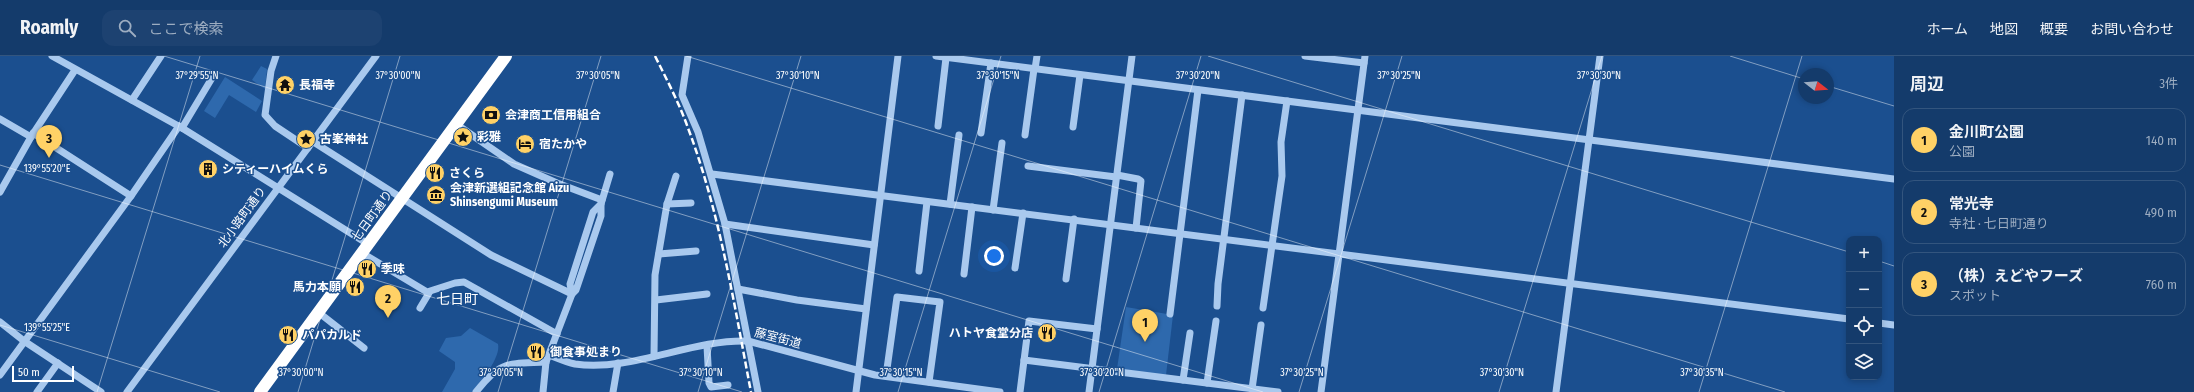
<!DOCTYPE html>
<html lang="ja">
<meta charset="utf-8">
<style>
body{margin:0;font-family:"Fira Sans Condensed","Noto Sans JP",sans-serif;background:#1d4271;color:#f1f3f6}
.controls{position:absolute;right:12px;bottom:12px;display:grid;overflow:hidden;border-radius:8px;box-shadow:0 2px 6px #0003}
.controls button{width:36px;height:36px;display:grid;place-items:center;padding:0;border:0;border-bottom:1px solid #33557e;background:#143b6b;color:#f1f3f6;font:20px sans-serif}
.compass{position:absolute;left:1798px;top:12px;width:36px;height:36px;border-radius:50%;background:#143b6b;box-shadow:0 2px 6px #0003;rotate:107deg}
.scale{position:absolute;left:12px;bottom:10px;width:62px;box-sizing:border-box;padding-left:4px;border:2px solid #fff;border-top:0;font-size:11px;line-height:14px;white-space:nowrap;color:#fff;-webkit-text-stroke:3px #1b4f8f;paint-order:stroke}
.you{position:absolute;left:994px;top:200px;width:14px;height:14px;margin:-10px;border:3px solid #fff;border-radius:50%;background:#1a73e8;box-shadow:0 0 0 6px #1a73e833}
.badge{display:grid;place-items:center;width:26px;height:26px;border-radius:50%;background:#ffd166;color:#111;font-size:13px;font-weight:700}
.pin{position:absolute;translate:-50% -33px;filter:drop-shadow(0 1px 2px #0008)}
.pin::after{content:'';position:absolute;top:21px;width:14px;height:12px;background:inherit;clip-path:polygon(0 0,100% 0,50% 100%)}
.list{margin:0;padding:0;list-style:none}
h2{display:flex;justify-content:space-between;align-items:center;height:52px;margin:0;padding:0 16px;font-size:17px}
h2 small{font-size:13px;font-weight:400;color:#9dadc1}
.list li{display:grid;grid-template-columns:26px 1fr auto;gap:12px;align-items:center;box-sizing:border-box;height:64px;margin:0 8px 8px;padding:0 8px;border:1px solid #33557e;border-radius:12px}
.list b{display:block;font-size:15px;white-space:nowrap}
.list p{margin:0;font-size:13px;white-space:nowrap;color:#9dadc1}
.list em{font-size:13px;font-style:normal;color:#9dadc1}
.icon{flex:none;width:22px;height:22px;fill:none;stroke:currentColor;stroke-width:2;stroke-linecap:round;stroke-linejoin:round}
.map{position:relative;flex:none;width:1894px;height:336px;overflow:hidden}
header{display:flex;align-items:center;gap:24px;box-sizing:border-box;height:56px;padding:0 20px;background:#143b6b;border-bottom:1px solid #33557e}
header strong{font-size:19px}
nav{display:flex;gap:22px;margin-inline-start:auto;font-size:14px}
.search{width:280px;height:36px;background:#1d4271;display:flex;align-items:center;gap:10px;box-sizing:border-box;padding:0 14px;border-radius:12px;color:#9dadc1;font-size:15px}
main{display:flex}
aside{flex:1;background:#143b6b}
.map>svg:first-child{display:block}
.green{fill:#2e69ad}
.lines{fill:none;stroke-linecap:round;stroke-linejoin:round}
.minor{stroke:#a9c9ee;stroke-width:7}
.highway{stroke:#fff;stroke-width:12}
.rail{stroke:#fff;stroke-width:2.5;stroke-dasharray:7 3;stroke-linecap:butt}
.ticks{fill:none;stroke:#fff;stroke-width:1;stroke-opacity:0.45}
.labels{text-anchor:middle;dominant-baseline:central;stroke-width:3;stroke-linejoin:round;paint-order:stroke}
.poi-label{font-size:12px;font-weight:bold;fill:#fff;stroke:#1b4f8f;text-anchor:start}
.street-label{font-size:12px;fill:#fff;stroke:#1b4f8f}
.quarter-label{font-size:14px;fill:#fff;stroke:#1b4f8f}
.ticks-label{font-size:10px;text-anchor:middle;fill:#fff;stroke:#1b4f8f;stroke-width:3;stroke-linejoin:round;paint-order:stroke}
</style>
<header>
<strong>Roamly</strong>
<div class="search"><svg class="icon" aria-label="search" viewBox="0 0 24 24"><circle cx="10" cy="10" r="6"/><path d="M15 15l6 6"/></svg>ここで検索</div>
<nav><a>ホーム</a><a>地図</a><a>概要</a><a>お問い合わせ</a></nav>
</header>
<main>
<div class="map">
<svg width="1894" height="336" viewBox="0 0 1894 336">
<rect width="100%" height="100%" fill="#1b4f8f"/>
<g class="green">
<path d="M261,10l6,3 -2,20 -13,-9z"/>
<path d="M225,21l37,24 -6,11 -27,-17 -14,23 -11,-7z"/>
<path d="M1126,251l47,8 -7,60 -49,-6z"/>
<path d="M470,272l28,16c3,14 -17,37 -26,48h-30l13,-23v-7l-16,-11 7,-13 15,-2z"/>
</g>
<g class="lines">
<g class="minor">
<path d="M52,0l130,72 186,116"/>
<path d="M276,0l-5,15 -6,44 10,11 33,22"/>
<path d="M688,0l-6,39 16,37 27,92 33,168"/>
<path d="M936,0l958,123"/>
<path d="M1305,0l59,7"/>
<path d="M1035,13l2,-13"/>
<path d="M132,44l29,-44"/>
<path d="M0,63l31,18"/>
<path d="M456,68l58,40 43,19 45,17"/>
<path d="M938,70l8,-68"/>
<path d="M1073,71l7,-52"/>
<path d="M182,72l30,-50"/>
<path d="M33,77l98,63"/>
<path d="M981,77l10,-70"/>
<path d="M1025,79l9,-66"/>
<path d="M312,85l179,114 81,39 4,-4 25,-74v-12"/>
<path d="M1028,110l88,11"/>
<path d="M712,118l1137,145"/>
<path d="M1117,119l21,4 3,2 -5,47"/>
<path d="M0,136l31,-55 44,-67"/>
<path d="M667,148l24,-1"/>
<path d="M950,148l9,-69"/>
<path d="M993,154l9,-67"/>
<path d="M725,168l149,21"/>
<path d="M362,197l65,39 28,-9 9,-1 93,52"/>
<path d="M659,198l37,-3"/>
<path d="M1015,212l8,-55"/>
<path d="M919,215l8,-69"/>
<path d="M964,218l8,-67"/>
<path d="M1066,223l8,-60"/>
<path d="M738,233l59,11 69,9"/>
<path d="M656,244l51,-6"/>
<path d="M1217,250l1,-22 24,-189"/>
<path d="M420,252l9,-15"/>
<path d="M1263,252l19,-132 -1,-34 6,-41"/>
<path d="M318,256l46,36"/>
<path d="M1170,258l28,-224"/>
<path d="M0,266l24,19 77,51"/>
<path d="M1879,267l15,2"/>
<path d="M707,290l2,37 2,4 17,-2"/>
<path d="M549,299c8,3 17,7 26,9 57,8 116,-25 173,-23l127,34 125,17"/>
<path d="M654,300l1,-81 12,-71 9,-28"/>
<path d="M1024,304l254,32"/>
<path d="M0,319l131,-179 48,-70"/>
<path d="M886,320l11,-79 43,5 -11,80"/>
<path d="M1183,324l7,-47"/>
<path d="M1207,327l9,-62"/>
<path d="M1252,333l9,-64"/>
<path d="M37,336l21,-29"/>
<path d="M127,336l249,-336"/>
<path d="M476,336c25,-32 32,-28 70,-30"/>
<path d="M543,336l3,-30 26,-68 -2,-10 23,-72 8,-8 9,-30"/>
<path d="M613,336l5,-29"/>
<path d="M856,336l42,-336"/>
<path d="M1020,336l9,-71 68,8"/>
<path d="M1089,336l43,-336"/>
<path d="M1321,336l44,-336"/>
<path d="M1556,336l44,-336"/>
</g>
<path class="highway" d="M260,336l246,-336"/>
<path class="rail" d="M655,0c12,24 24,47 33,72 32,85 46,176 63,264"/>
</g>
<path class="ticks" d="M164,0l1099,336M686,0l1099,336M1208,0l641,196M1730,0l74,23M1828,30l66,20M0,109l742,227M1879,205l15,5M0,269l220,67M97,336l103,-336M298,336l102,-336M498,336l103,-336M698,336l103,-336M898,336l103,-336M1099,336l102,-336M1299,336l103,-336M1499,336l103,-336M1699,336l103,-336"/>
<defs>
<g id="temple-disc" transform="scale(1)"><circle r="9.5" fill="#ffd166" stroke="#1b4f8f"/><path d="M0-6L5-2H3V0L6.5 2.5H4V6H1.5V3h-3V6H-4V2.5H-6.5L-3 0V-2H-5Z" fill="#111"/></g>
<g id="bank-disc" transform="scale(1)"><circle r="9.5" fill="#ffd166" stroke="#1b4f8f"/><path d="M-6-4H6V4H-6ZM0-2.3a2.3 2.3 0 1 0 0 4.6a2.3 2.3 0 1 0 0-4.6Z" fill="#111"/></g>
<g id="sight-disc" transform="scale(1)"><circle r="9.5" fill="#ffd166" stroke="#1b4f8f"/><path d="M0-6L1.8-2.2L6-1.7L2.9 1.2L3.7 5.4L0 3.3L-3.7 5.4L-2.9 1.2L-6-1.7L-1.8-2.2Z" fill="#111"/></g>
<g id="hotel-disc" transform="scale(1)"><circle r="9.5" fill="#ffd166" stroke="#1b4f8f"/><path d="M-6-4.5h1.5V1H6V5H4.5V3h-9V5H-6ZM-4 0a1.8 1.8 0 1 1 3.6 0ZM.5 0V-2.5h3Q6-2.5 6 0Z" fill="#111"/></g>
<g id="building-disc" transform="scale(1)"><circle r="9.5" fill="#ffd166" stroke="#1b4f8f"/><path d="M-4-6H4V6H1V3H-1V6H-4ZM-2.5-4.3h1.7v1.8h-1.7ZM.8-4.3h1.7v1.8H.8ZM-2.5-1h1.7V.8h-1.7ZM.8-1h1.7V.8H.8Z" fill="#111"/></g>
<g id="restaurant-disc" transform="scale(1)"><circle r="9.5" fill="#ffd166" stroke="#1b4f8f"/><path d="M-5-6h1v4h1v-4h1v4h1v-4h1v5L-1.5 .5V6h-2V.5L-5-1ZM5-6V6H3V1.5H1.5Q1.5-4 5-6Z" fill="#111"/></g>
<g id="museum-disc" transform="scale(1)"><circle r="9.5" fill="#ffd166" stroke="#1b4f8f"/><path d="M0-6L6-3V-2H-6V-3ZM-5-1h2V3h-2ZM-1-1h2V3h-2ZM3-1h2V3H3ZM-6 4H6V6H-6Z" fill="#111"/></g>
</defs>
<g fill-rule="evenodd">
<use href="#temple-disc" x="285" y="29"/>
<use href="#bank-disc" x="491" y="59"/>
<use href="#sight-disc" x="463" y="81"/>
<use href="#sight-disc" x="306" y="83"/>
<use href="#hotel-disc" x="525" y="88"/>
<use href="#building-disc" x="208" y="113"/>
<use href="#restaurant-disc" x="435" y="117"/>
<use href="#museum-disc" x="436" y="139"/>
<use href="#restaurant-disc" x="367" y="213"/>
<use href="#restaurant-disc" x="355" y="231"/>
<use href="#restaurant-disc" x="1047" y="277"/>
<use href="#restaurant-disc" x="288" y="279"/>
<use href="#restaurant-disc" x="536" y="296"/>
</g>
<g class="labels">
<g class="poi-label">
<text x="299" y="29">長福寺</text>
<text x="505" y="59">会津商工信用組合</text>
<text x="477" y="81">彩雅</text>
<text x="320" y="83">古峯神社</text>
<text x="539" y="88">宿たかや</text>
<text x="222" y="113">シティーハイムくら</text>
<text x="449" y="117">さくら</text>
<text x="450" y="132">会津新選組記念館 Aizu<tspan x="450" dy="14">Shinsengumi Museum</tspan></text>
<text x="381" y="213">季味</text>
<text x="341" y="231" text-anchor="end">馬力本願</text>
<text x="1033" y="277" text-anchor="end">ハトヤ食堂分店</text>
<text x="302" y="279">パパカルド</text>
<text x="550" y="296">御食事処まり</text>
</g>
<g class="street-label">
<text transform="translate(372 160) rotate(-54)">七日町通り</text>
<text transform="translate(242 161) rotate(-54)">北小路町通り</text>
<text transform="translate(778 282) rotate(15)">藤室街道</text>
</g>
<g class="quarter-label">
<text x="457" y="243">七日町</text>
</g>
</g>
<g class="ticks-label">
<text x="197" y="23">37°29'55"N</text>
<text x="398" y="23">37°30'00"N</text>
<text x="598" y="23">37°30'05"N</text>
<text x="798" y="23">37°30'10"N</text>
<text x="998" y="23">37°30'15"N</text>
<text x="1198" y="23">37°30'20"N</text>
<text x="1399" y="23">37°30'25"N</text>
<text x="1599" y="23">37°30'30"N</text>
<text x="47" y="116">139°55'20"E</text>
<text x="47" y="275">139°55'25"E</text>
<text x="301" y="320">37°30'00"N</text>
<text x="501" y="320">37°30'05"N</text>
<text x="701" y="320">37°30'10"N</text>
<text x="901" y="320">37°30'15"N</text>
<text x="1102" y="320">37°30'20"N</text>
<text x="1302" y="320">37°30'25"N</text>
<text x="1502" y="320">37°30'30"N</text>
<text x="1702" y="320">37°30'35"N</text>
</g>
</svg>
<div class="controls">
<button>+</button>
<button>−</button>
<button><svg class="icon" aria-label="locate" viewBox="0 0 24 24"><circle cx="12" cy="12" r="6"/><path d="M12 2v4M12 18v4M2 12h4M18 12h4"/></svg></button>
<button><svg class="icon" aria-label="layers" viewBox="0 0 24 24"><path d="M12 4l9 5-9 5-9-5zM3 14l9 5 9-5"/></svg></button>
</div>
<svg class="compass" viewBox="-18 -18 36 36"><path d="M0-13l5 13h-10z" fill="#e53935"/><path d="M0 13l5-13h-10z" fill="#9dadc1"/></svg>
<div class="scale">50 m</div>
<div class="you"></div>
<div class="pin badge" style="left:1145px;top:286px">1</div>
<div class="pin badge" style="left:388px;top:262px">2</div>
<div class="pin badge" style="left:49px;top:102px">3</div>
</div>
<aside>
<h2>周辺<small>3件</small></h2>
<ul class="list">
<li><span class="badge">1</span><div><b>金川町公園</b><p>公園</p></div><em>140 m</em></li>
<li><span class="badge">2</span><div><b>常光寺</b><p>寺社 · 七日町通り</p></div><em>490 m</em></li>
<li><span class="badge">3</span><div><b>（株）えどやフーズ</b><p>スポット</p></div><em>760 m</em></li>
</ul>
</aside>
</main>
